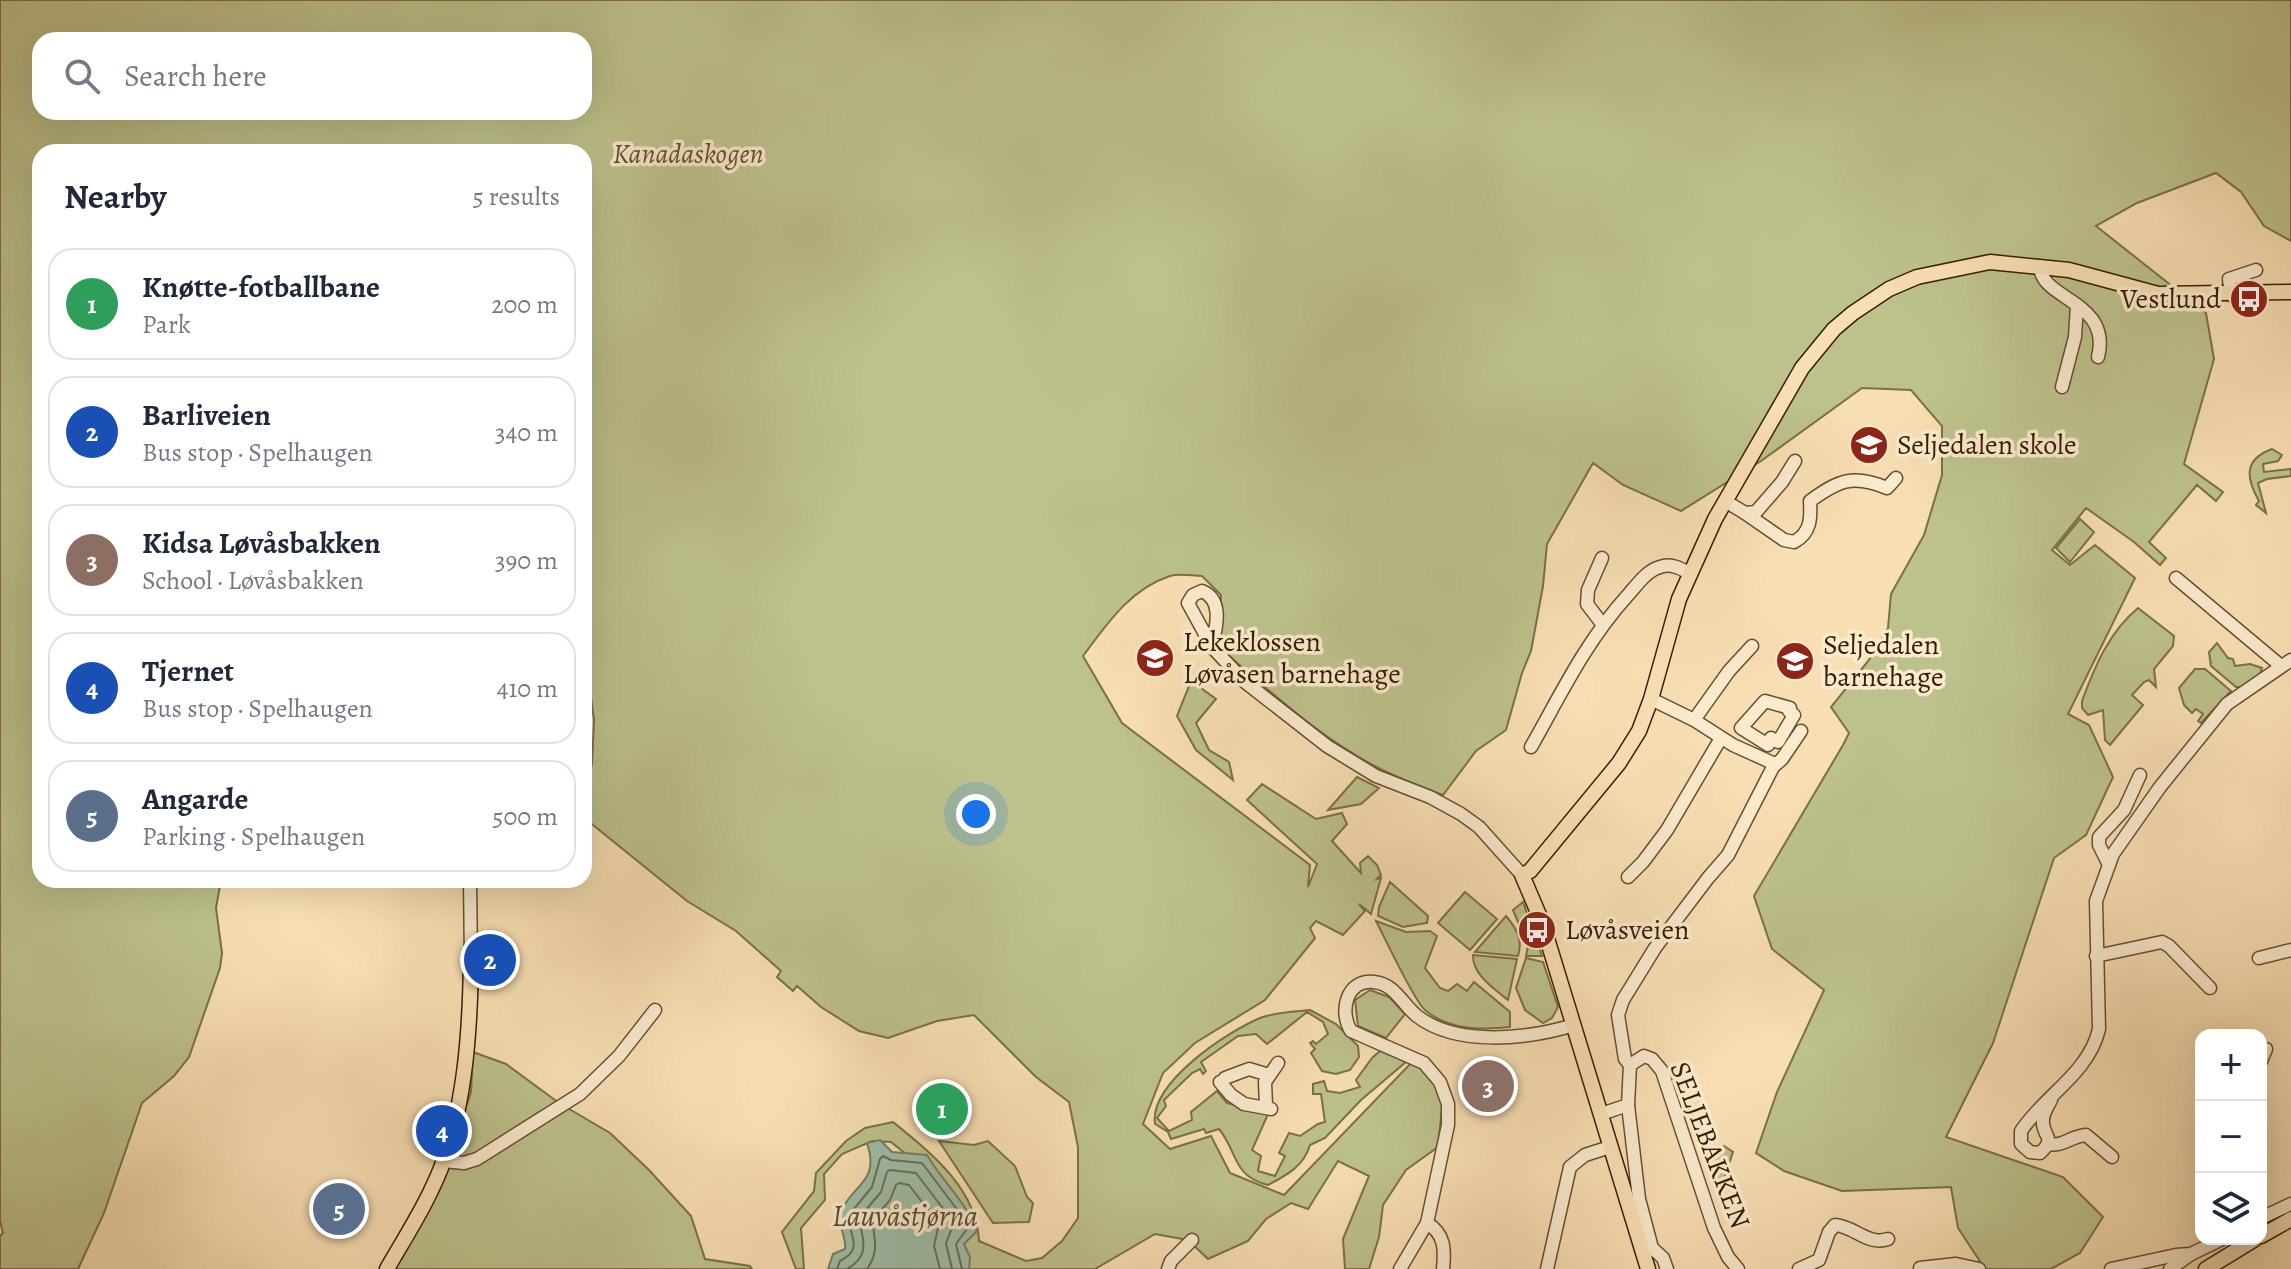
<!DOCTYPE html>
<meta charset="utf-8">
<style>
body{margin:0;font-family:Alegreya,serif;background:#f2f2f3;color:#1f2937}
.controls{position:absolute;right:24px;bottom:24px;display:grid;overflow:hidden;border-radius:16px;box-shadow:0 8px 32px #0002}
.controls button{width:72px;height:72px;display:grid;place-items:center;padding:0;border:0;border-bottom:2px solid #e0e1e3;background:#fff;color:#1f2937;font:40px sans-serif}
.you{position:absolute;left:976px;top:814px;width:28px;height:28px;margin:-20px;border:6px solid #fff;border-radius:50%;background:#1a73e8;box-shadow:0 0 0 12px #1a73e833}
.badge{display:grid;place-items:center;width:52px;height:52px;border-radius:50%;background:#8f2418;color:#fff;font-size:26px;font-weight:700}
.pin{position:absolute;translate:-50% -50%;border:4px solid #fff;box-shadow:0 2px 8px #0006}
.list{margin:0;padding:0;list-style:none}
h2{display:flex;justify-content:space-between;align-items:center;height:104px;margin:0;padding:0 32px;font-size:34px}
h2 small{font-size:26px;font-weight:400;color:#747a83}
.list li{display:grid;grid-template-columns:52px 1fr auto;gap:24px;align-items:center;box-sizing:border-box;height:112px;margin:0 16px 16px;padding:0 16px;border:2px solid #e0e1e3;border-radius:24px}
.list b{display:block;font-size:30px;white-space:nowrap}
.list p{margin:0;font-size:26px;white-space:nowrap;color:#747a83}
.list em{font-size:26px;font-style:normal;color:#747a83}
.icon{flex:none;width:44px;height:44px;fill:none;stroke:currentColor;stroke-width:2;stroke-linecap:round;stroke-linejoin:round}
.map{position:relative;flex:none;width:2291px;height:1269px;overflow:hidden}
.search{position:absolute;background:#fff;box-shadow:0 8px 32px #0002;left:32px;top:32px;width:560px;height:88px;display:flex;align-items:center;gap:20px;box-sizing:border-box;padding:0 28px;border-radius:24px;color:#747a83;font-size:30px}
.panel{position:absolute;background:#fff;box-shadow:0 8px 32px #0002;left:32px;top:144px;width:560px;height:744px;border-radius:24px}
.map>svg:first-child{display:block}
.green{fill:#bdc28c;stroke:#7b7046;stroke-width:2;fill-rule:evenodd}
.water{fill:#9ebda8;stroke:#767d65;stroke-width:2}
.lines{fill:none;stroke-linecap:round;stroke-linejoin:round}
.shore{stroke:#6c6d54;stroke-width:2}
.minor-casing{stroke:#694e2e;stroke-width:15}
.major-casing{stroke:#391d01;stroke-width:17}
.minor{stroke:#faeace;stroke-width:12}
.major{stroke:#f8dfb3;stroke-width:14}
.labels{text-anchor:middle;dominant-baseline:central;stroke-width:7;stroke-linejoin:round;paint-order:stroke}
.park-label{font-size:28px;font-style:italic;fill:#614f2b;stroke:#faeace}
.poi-label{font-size:28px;fill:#391d01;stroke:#faeace;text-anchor:start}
.street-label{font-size:28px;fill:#391d01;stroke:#faeace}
.water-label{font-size:30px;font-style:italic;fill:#574d33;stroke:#faeace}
</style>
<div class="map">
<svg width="2291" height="1269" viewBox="0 0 2291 1269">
<rect width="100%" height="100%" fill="#f8dfb3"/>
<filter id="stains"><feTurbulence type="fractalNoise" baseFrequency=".0025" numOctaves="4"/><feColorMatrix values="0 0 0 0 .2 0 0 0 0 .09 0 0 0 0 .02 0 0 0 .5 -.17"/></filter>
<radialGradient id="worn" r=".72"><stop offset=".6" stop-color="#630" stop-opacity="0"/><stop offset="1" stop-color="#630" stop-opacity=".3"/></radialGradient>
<g class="green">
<path d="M0,0h2291v241l-27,-15 -23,-34 -25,-19 -79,30 -41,23 110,87 8,46 -30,105 39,28 -7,9 -19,-16 -48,57 17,16 -6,7 -26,-23 -48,-34 -34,42 18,15 25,-20 40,33 -67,136 21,11 24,52 -27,58 -32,23 -61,185 -47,94 117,40 40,40 -23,36 -29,16h-66l-27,-41 -7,-41 -109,4 -58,-20 -28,-18 21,-61 47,-102 -52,-41 -18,-53 89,-151 6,-12 -18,-26 38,-47 19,-32 3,-34 33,-59 18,-60v-49l-31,-36 -49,-2 -101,73 -80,50 -58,-26 -30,-22 -46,81 -4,42 -12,65 -9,22 -16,57 -30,21 -33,44c-18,-7 -35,-13 -52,-21 -64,-29 -118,-80 -171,-126l1,-53 -19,-19c-10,0 -22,-3 -32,0 -40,13 -63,48 -87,80l39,67 188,142 -2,22 9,-23 -70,-64 15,-16 54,35 26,-6 5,11 -15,17 29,32 -1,-10 8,-7 9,9 4,10 -4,4 4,-1 -10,36 -12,-10 6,7 -22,24 -27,-14 -6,7 5,10 -50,62 -70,43 -32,30 -20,51 27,25 41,-13 19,37 54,22 128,-133 32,26 -6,59 -32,23 -23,35 -4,32 -10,32h-24l-2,-30 26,-63 -31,-15 -30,48 -17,-6 -25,16 -18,22 -40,18 -20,-19 -33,-6 -60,35h-149l-5,-87 -50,-40 -19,-1 -30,13 -18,20 1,26 -24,28 3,41h-8l-14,-37 32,-41 2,-18 30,-32 19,-13 28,-6c37,30 84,67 86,119l47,20 16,-3 20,-17 16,-23v-71l-9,-45 -33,-25 -62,-62 -37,6 -49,17 -29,-7 -38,-24 -24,-21 -4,5 -16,-14 4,-6 -45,-40 -49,-30 -99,-80 -3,-31 7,-26 2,-44 -10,-76v-492h-544v728h181l-5,28 6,45 -2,15 -31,89 -15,19 -32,27 -38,110 -26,56h-78v-33l3,-3 -3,-12zM40,40h544v72h-544z"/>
<path d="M2272,449l10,6 -4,6 -15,3 1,8 27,-3v7l-24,3 -9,4 8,30 -10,-8 3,-4c-12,-21 -17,-41 13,-52z"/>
<path d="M2080,519l14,13 -24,30 -14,-14z"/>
<path d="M2138,608l36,28 -1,10 -19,23 2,18 -7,-7 -5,2 -12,13 11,10 -33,40 -5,-5 -2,-30 -15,5 -6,-7v-7c13,-35 27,-69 56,-93z"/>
<path d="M2217,643l11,15 5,1 2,7 15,-2 12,4 -2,6 -19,13h-5l-25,-21 -2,-14z"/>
<path d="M2195,669h10l26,22 -30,32 -3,-2 5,-7 -7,-5 -4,4 -8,-8 -5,-17z"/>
<path d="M1191,681l25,18 -20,24 13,27 20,12 4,18 -37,-30 -19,-34z"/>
<path d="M1357,777l22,11 -18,16 -33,6z"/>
<path d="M1390,882l38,34 -1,7 -24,4 -25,-11 1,-9z"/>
<path d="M1465,892l32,27 -27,31 -32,-27z"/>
<path d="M1523,902l19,54h-16l2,-10 -15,-36z"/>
<path d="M1506,916c11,13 17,24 12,40l-43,-4z"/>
<path d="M1376,921l30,11 24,-1 7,5 -12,32 15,20 8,3 9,-7 10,7 7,-9 36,30v15c-29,3 -62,3 -85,-17 -11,-9 -40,-72 -49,-89z"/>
<path d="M1473,955l44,4 -9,41c-14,-11 -36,-26 -35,-45z"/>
<path d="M1526,958l17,4 15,45 -6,11 -9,5 -18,-13 -9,-22z"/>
<path d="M1370,990l19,7 16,17 -19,24 -28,-12 -3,-26z"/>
<path d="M1310,1010l26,14 22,22 1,11 -9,13 -14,4 -14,-3 -11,-18 4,-4 -5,-6 3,-2 3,3 12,-10 -5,-12 -16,-10 -40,32 -11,-10 -18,2 -37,26 5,9 -3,3 -3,-5 -8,4 -28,27 2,6 -9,12 12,13 23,-11 -1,-8 26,-21 10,12 42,9 -17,38 9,6 -3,15 17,5 10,-20 -6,-3 10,-20 11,3 18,-12 7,-2 -4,-28h-8v-10l11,-3 3,10 13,2 20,-6 -4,-7 16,-22 8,-7 27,10 -46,39 -36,38 -15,7c-6,21 -23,30 -42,40 -36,-9 -30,-33 -49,-56l-13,4 -2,-4 -33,10 -3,-7 -13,-8c-6,-41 72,-92 105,-106 15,-6 34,-6 50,-8z"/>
<path d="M473,1052l33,12 53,39 51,30 39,37 42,46 14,43 45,7 2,3h-360l51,-94 28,-83z"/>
<path d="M939,1084l28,28 -21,19 -28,-24z"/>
<path d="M939,1141l35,4 14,-4 27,25 12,31 6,6 -4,19 -36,1z"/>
<path d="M1724,1146l9,6 -11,33 -7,1 -7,-30z"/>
</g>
<path class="water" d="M880,1140l12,12 35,3c15,26 40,48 50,76l-13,13 6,13 -1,12h-141l5,-15 12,-5c2,-12 -9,-26 -4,-38 13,-28 39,-29 26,-68z"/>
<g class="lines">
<g class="shore">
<path d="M837,1269l3,-8c26,-13 7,-26 9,-46l23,-28 8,-28 3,-3 8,4 31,3 43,57 2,9 -11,15 6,25"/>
<path d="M847,1269c24,-14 16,-28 12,-51l22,-26 6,-20 3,-2 26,3 38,50 -8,20 6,26"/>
<path d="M867,1269c12,-16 8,-30 5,-48l18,-21 6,-15 3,-2 10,2 30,39 -5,22 6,23"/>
</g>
<g class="minor-casing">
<g id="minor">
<path d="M2040,266c0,34 72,34 58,91"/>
<path d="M2231,295l-2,-16 27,-9"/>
<path d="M2062,387l13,-50 2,-32"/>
<path d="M1725,501l20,12 11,-1 26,-30 13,-21"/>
<path d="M1745,513l39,27 10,2c17,-9 17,-24 16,-41 29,-21 43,-27 77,-13l9,-10"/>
<path d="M1602,558l-14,32 -1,14 16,21"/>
<path d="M2176,578l105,88"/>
<path d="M1212,647c4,-19 12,-47 -10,-56l-9,4 -5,8 24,44 33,35 82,64 49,30 54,21 31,17 18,13 43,48"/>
<path d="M1651,699l43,21 39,25 42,19"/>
<path d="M1765,701l25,7 -1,3 5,4 -16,27 -7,-4 -3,7 -27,-17z"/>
<path d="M1694,720l35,-49 23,-25"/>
<path d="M1531,747c30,-53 55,-106 97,-152 9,-10 18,-24 32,-28 10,-4 20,1 29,6"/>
<path d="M2109,865l-10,-20v-8l25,-27 16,-35"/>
<path d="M1628,877l15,-15 24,-32 54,-92"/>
<path d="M470,880l1,81"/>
<path d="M2096,956l66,-14 7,4 41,42"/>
<path d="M2259,958l32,-8"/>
<path d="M2261,1061l5,-12"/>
<path d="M1630,1065l14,-9 8,3 10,12 52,157 14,29 10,12"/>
<path d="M1225,1078l24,-9 20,6"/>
<path d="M1220,1082l11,13 13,9 27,5"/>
<path d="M2051,1100c-3,6 -8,13 -8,20 -2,16 15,17 -3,33l-10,-1 -9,-8v-13c23,-35 68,-58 78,-102l-3,-128 17,-47 47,-67 67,-83 64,-44"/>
<path d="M1628,1105l11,94 13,49 11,10 4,11"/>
<path d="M1266,1106l-1,-24 13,-19"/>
<path d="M1601,1114l27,-9 2,-40 -5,-6 -7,-44 5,-15 32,-52 53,-70 20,-23 45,-88 9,-8 19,-28"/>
<path d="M2048,1144c15,3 23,-8 38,-9l26,22"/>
<path d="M444,1161l20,2 13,-4 103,-65 39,-38 36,-46"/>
<path d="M2261,1218l30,-14"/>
<path d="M1427,1223c18,11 18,26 16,46"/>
<path d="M1920,1268l36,-4 23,5"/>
<path d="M1168,1269l3,-8 21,-21"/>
<path d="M1400,1269l27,-46 21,-98v-21l-8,-22 -16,-19 -73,-32c-12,-19 -5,-52 23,-49 21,2 28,22 43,34 40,31 111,23 157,9"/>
<path d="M1547,1269l23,-102 15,-12 25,-8"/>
<path d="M1799,1269l20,-9 10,-28 6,-7c19,1 33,21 53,14"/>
<path d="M2111,1269l65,-14 15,-1 31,-15"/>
<path d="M2170,1269l21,-15"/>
</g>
</g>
<g class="major-casing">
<g id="major">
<path d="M2261,1236l30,-17"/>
<path d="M387,1269c20,-35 43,-70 57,-109 22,-63 26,-133 27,-199"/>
<path d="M1648,1269l-106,-347 -20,-47 8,-4 89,-108 20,-32 12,-32 28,-100 36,-80 87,-151 32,-39 19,-16 36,-24 28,-12 73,-15 79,8 89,24 133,-2"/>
<path d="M2206,1269l49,-30"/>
</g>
</g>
<use href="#minor" class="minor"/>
<use href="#major" class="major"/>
</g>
<defs>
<g id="bus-disc" transform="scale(2)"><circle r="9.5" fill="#8f2418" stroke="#faeace"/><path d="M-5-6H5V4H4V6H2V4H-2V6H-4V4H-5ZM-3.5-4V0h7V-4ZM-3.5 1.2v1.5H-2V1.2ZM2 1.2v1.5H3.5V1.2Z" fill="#fff"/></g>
<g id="school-disc" transform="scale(2)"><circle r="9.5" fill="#8f2418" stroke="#faeace"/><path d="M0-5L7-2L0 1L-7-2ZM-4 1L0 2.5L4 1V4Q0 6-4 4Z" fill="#fff"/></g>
</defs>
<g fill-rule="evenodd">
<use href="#bus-disc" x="2249" y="299"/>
<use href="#school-disc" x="1869" y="445"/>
<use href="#school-disc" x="1155" y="658"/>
<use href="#school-disc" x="1795" y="661"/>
<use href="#bus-disc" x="1537" y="930"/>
</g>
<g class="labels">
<g class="park-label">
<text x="688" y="154">Kanadaskogen</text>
</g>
<g class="poi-label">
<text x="2221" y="299" text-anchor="end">Vestlund</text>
<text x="1897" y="445">Seljedalen skole</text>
<text x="1183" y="642">Lekeklossen<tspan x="1183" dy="32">Løvåsen barnehage</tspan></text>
<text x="1823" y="645">Seljedalen<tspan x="1823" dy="32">barnehage</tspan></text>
<text x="1565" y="930">Løvåsveien</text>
</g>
<g class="street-label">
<text transform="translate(1710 1145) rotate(69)">SELJEBAKKEN</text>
</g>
<g class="water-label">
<text x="905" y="1216">Lauvåstjørna</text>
</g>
</g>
<rect width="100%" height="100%" filter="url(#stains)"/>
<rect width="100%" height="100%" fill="url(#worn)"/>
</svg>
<div class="controls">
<button>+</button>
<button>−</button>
<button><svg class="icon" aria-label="layers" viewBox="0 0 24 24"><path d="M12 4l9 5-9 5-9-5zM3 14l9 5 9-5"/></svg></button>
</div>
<div class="you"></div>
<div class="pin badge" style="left:942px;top:1109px;background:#2e9e5b">1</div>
<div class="pin badge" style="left:490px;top:960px;background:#1a4fb4">2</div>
<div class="pin badge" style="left:1488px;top:1086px;background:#8d6e63">3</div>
<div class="pin badge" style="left:442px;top:1131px;background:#1a4fb4">4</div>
<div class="pin badge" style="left:339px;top:1209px;background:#5c6f8a">5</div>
<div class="search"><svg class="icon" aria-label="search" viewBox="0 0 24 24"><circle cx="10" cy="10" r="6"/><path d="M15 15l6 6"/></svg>Search here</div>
<section class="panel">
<h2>Nearby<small>5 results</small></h2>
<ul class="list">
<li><span class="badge" style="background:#2e9e5b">1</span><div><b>Knøtte-fotballbane</b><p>Park</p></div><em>200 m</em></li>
<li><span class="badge" style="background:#1a4fb4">2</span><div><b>Barliveien</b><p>Bus stop · Spelhaugen</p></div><em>340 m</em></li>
<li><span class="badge" style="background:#8d6e63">3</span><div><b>Kidsa Løvåsbakken</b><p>School · Løvåsbakken</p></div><em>390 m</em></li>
<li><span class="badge" style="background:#1a4fb4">4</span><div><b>Tjernet</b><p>Bus stop · Spelhaugen</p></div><em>410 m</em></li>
<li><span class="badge" style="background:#5c6f8a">5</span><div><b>Angarde</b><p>Parking · Spelhaugen</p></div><em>500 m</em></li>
</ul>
</section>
</div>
